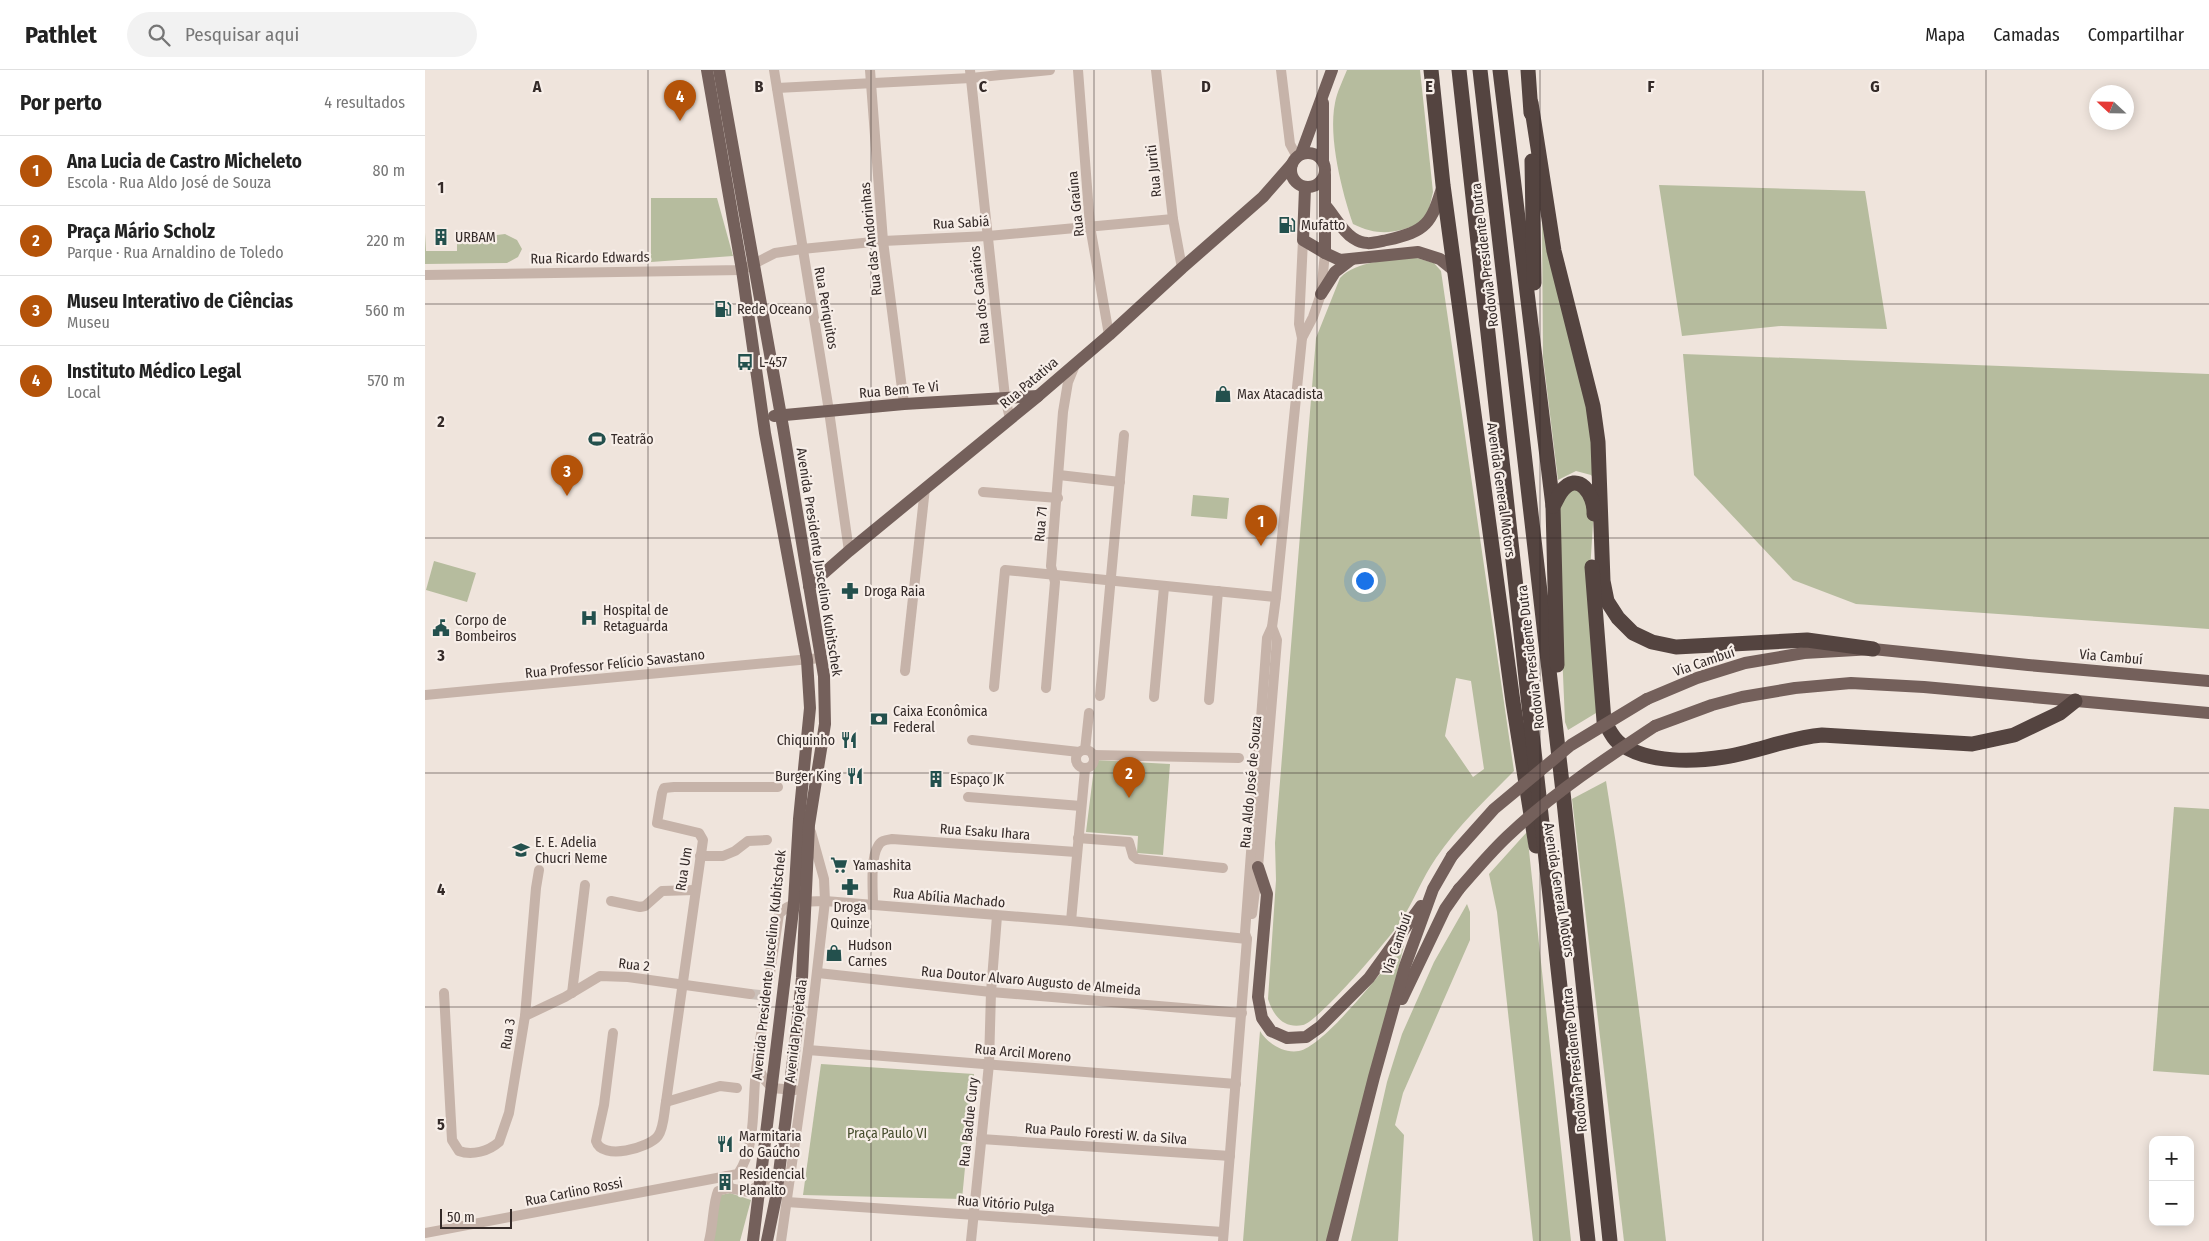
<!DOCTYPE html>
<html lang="pt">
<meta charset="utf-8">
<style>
body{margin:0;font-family:"Fira Sans Condensed",sans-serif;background:#f2f2f2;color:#222}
.controls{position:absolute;right:15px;bottom:15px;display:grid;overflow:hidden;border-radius:10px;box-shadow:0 2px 12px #0003}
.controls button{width:45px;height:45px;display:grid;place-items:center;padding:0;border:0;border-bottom:1px solid #e0e0e0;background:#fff;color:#222;font:25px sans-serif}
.compass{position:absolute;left:1664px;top:15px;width:45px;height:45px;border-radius:50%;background:#fff;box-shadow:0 2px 12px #0003;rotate:292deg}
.scale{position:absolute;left:15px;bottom:12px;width:72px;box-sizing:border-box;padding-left:5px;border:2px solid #342a28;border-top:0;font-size:14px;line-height:18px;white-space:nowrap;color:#342a28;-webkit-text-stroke:4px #f7eee8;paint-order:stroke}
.you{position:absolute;left:939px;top:510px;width:18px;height:18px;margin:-12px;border:4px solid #fff;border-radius:50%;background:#1a73e8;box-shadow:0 0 0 8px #1a73e833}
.badge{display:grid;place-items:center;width:32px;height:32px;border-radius:50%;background:#b45309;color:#fff;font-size:16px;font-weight:700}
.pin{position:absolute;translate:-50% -41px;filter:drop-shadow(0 1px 2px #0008)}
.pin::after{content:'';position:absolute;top:26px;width:18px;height:15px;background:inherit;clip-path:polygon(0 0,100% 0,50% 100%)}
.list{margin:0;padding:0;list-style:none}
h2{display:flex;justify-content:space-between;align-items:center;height:65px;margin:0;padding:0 20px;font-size:21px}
h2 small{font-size:16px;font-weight:400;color:#767676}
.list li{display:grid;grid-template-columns:32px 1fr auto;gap:15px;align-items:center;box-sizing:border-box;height:70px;padding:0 20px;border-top:1px solid #e0e0e0}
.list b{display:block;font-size:19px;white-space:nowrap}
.list p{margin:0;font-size:16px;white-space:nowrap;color:#767676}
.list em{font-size:16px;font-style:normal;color:#767676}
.icon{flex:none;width:28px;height:28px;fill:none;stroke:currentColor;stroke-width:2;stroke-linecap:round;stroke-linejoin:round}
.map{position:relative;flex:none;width:1784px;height:1171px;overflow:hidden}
header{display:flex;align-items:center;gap:30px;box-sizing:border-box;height:70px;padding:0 25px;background:#fff;border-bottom:1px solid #e0e0e0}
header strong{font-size:24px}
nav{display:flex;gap:28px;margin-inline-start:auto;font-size:18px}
.search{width:350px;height:45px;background:#f2f2f2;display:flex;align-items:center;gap:12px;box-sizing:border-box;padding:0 18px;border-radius:28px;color:#767676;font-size:19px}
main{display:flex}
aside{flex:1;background:#fff}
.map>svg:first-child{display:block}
.green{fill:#b6bc9e;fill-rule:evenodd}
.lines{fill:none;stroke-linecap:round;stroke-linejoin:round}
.minor-tunnel{stroke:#cabfb8;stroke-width:10;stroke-dasharray:10 5;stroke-linecap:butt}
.minor{stroke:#c6b3a9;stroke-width:10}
.major{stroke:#74605b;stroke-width:12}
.highway{stroke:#544440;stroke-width:15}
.major-bridge{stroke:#74605b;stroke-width:12}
.grid{fill:none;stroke:#342a28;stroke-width:1;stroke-opacity:0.55}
.labels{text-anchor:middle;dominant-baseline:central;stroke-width:4.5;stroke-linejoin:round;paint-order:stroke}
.street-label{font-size:14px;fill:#342a28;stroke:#f7eee8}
.poi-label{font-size:14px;fill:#342a28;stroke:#f7eee8;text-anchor:start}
.park-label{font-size:14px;fill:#484f2f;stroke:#f7eee8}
.grid-label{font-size:16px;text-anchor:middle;font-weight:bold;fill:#342a28;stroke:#f7eee8;stroke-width:4.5;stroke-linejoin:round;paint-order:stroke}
</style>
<header>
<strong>Pathlet</strong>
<div class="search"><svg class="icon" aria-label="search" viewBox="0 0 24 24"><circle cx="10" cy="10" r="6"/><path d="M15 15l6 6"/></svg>Pesquisar aqui</div>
<nav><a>Mapa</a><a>Camadas</a><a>Compartilhar</a></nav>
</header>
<main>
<aside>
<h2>Por perto<small>4 resultados</small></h2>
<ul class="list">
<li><span class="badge">1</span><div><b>Ana Lucia de Castro Micheleto</b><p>Escola · Rua Aldo José de Souza</p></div><em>80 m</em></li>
<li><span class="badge">2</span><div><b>Praça Mário Scholz</b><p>Parque · Rua Arnaldino de Toledo</p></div><em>220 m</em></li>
<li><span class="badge">3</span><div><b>Museu Interativo de Ciências</b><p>Museu</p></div><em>560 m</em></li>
<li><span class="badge">4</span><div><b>Instituto Médico Legal</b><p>Local</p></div><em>570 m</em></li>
</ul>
</aside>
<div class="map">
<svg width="1784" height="1171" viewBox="0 0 1784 1171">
<rect width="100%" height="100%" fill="#efe4dc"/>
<g class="green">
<path d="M922,0h73l13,122 -4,17 -7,14c-27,10 -42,14 -69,1 -11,-32 -25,-87 -18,-121 2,-11 8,-23 12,-33z"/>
<path d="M1234,115l206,6 22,138 -106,-3 -99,10z"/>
<path d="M226,128h66l16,58 -82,6z"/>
<path d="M1117,147l41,155 13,109 -5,-6 -15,-4 -18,9 -15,-123z"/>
<path d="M0,163l1,18h31v-11l48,-6 12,6 5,9 -4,8 -11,6 -82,1z"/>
<path d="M988,187l21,6 7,8 73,500c-28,28 -56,55 -78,87 -14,20 -22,43 -35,63 -11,17 -83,101 -98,104 -20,4 -30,-10 -35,-26l8,-119 -1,-37 41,-505 24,-60c17,-18 50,-17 73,-21zM1031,608l15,3 13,88 -11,8 -28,-41z"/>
<path d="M1258,284l526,20v255l-353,-25 -63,-24 -99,-105z"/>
<path d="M1152,413l17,25 -4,63 11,139 -33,20 -3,-8 -8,-190 4,-41z"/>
<path d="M768,425l36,3 -2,21 -36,-3z"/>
<path d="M9,491l42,12 -9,29 -41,-12z"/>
<path d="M670,690l75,4 -7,91 -26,-2 1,-17 -52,-4z"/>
<path d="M1181,711c25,152 43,306 60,460h-42l-52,-442z"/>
<path d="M1749,737l35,2v266l-56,-4z"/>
<path d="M1102,762l44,409h-38l-36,-329 -8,-38z"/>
<path d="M1042,834l3,8v28l-67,153 -8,32 9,10 -6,106h-47l36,-159 15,-48 32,-72z"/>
<path d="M979,875l-22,92 -54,204h-85l17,-210c7,12 24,23 39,20 26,-5 85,-83 105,-106z"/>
<path d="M396,994l153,10 -12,125 -159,-4z"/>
<path d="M305,1123l21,7 -11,41h-31l7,-45z"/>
</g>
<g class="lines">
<path class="minor-tunnel" d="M325,924l11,1"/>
<g class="minor">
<path d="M349,0l55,341 20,140"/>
<path d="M445,0l13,171 21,163"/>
<path d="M545,0l35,327 5,22"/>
<path d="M653,0l12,156 19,109"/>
<path d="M731,0l17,149 9,49"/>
<path d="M856,0l9,74 7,13"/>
<path d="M352,18l194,-10 79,-8"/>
<path d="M878,170l-4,84 3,14 11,-21 8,-23 4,-41"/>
<path d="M0,205l317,-5 33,-17 27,-4 81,-8 105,-5 185,-17"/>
<path d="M634,405l61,7"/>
<path d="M558,422l75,6"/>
<path d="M480,601l20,-183"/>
<path d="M569,617l11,-117 271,27"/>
<path d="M621,618l9,-106 -4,-16 12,-154 5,-30 7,-17"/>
<path d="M0,625l396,-37"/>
<path d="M675,626l24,-261"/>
<path d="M729,627l10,-110"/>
<path d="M784,630l9,-109"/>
<path d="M547,670l107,12"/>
<circle cx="660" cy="689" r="9"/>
<path d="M660,680l4,-37"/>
<path d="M668,685l146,3"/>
<path d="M543,727l113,9"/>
<path d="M653,768l51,4 4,14 4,3 86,9"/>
<path d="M275,786h23l12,-5 13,-10 19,-1"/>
<path d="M186,831l29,6 5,-1 17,-15 33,-1"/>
<path d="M448,835c0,-15 -3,-46 5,-59 3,-6 8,-6 14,-7l184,13"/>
<path d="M827,844l6,-47 19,-227 -5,-13"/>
<path d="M646,851l14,-152"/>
<path d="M393,903l173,19 251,21"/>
<path d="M19,923l8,147 7,11c13,5 30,0 40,-9l10,-29 16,-97 11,-128 3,-18"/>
<path d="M147,923l13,-108"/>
<path d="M100,946l40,-19 35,-21 28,1 122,17"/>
<path d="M188,963l-9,72 -8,36c6,20 53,7 62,-5 6,-8 6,-24 8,-34l37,-262 -4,-7 -42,-10 5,-30 2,-5 10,-1h104"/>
<path d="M383,980l428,34"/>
<path d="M332,995l7,14 8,9 23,2"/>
<path d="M241,1032l54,-16 17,2"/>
<path d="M556,1069l249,17"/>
<path d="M304,1118l20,4 11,-8 25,-6"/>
<path d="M362,1132l436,30"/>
<path d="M0,1163l313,-59c19,-28 14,-72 18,-104 7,-52 15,-104 23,-156 13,-14 28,-12 46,-13l246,20 176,18"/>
<path d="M284,1171c4,-14 4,-39 9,-50l11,-3 -2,-12"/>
<path d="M356,1171l27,-191 17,-149 -1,-22 -13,-47"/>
<path d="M546,1171l18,-177 2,-72 6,-76"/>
<path d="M798,1171l24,-302 -2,-6 22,-295 5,-11 4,-30 26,-259"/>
</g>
<g class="major">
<path d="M282,0l35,200 23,163 42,227 3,48 -11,111 -5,83 -41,339"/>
<path d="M294,0l64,357 41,249 1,48 -16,101 -7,153 -6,58 -20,161 -9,44"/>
<circle cx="883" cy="100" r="17"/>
<path d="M876,84l31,-84"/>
<path d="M898,91v-58"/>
<path d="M880,118l-2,52 22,13 15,7 78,-8 22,7 16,13"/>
<path d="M900,135c9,10 17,26 28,33 12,8 20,5 34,2 40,-9 44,-16 56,-55"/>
<path d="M900,183v-78"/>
<path d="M896,224l14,-22 17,-13"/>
<path d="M349,346l130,-12 134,-8"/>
<path d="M384,516l40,-35 189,-155 71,-61 73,-67 81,-71 29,-33"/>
<path d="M1222,629l50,-21 48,-15 59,-10 69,-4 155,16 181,16"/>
<path d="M1230,656l57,-21 30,-8 53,-9 56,-5 73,4 285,26"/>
<path d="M833,797l9,27 -9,103 4,21 9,13 16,7 19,-1 14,-10 49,-49 52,-72"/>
<path d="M977,929l43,-90 14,-20"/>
<path d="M907,1171l42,-164 31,-111 28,-77 19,-33"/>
</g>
<g class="highway">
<path d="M1006,0l12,115 70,517 23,144"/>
<path d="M1034,0l129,1171"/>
<path d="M1055,0l83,722 47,449"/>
<path d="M1075,0l53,436 4,159"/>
<path d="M1103,0l3,43"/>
<path d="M1106,33l23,148 39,155 5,36 5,139 4,20 11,17 15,15 19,9 24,5 131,-7 66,9"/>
<path d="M1107,91l2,122"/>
<path d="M1128,436c3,-4 5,-10 8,-14 17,-23 34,3 33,22"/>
<path d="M1167,497l12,154c5,8 9,19 18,24 27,18 71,17 102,12 33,-5 64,-19 98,-22l150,9 42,-9 46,-22 15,-12"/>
</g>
<g class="major-bridge">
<path d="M1027,786l42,-47 77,-64 76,-46"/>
<path d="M1034,819c17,-19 33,-39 52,-56 44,-41 94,-74 144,-107"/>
</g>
</g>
<path class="grid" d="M223,0v1171M446,0v1171M669,0v1171M892,0v1171M1115,0v1171M1338,0v1171M1561,0v1171M0,234h1784M0,468h1784M0,703h1784M0,937h1784"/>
<defs>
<g id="fuel-bare" transform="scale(1.35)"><path d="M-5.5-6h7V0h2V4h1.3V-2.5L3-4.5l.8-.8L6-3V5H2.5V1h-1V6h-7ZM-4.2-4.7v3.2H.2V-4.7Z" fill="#23504d" stroke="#f7eee8" stroke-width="2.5" paint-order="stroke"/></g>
<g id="building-bare" transform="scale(1.35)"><path d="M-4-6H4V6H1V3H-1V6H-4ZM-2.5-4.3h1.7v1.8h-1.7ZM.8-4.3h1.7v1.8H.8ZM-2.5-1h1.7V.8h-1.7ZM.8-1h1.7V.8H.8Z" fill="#23504d" stroke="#f7eee8" stroke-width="2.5" paint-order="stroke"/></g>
<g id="bus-bare" transform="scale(1.35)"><path d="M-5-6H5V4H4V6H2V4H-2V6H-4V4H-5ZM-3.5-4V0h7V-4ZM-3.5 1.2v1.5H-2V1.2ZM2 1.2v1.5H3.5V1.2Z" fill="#23504d" stroke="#f7eee8" stroke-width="2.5" paint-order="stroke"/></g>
<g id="shop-bare" transform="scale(1.35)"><path d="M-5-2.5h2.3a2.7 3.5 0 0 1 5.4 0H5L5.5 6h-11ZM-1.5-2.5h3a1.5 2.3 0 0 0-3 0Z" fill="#23504d" stroke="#f7eee8" stroke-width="2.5" paint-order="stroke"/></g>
<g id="stadium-bare" transform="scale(1.35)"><path d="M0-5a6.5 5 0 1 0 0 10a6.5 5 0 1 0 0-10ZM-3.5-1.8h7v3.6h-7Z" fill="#23504d" stroke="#f7eee8" stroke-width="2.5" paint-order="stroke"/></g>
<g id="pharmacy-bare" transform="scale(1.35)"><path d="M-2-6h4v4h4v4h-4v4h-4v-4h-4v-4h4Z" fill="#23504d" stroke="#f7eee8" stroke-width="2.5" paint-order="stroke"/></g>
<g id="hospital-bare" transform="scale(1.35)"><path d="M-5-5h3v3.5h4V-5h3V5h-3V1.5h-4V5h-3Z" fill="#23504d" stroke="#f7eee8" stroke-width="2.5" paint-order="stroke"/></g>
<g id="civic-bare" transform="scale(1.35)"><path d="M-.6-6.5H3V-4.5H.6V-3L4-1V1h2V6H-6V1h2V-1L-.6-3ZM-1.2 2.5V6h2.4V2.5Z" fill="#23504d" stroke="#f7eee8" stroke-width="2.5" paint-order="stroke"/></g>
<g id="bank-bare" transform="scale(1.35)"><path d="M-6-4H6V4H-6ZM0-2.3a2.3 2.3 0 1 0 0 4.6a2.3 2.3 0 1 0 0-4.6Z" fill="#23504d" stroke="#f7eee8" stroke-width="2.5" paint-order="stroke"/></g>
<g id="restaurant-bare" transform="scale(1.35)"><path d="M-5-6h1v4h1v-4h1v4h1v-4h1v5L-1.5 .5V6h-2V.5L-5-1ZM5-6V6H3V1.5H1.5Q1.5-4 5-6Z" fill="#23504d" stroke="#f7eee8" stroke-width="2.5" paint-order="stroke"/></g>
<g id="school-bare" transform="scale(1.35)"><path d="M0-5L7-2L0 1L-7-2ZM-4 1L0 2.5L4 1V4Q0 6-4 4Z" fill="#23504d" stroke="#f7eee8" stroke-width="2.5" paint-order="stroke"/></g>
<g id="supermarket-bare" transform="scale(1.35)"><path d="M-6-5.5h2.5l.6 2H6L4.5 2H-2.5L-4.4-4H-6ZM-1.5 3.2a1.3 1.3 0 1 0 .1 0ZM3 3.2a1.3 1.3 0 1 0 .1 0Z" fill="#23504d" stroke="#f7eee8" stroke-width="2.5" paint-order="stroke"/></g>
</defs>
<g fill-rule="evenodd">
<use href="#fuel-bare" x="862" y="155"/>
<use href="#building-bare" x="16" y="167"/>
<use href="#fuel-bare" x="298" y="239"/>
<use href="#bus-bare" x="320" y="292"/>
<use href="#shop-bare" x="798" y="324"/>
<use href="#stadium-bare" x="172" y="369"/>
<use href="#pharmacy-bare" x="425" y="521"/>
<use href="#hospital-bare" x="164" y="548"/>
<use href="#civic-bare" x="16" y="558"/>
<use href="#bank-bare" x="454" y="649"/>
<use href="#restaurant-bare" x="424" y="670"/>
<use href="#restaurant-bare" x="430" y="706"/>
<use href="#building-bare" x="511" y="709"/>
<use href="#school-bare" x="96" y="780"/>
<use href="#supermarket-bare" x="414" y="795"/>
<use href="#pharmacy-bare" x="425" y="817"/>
<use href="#shop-bare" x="409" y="883"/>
<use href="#restaurant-bare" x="300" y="1074"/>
<use href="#building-bare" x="300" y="1112"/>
</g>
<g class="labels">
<g class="street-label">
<text transform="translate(729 101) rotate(-96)">Rua Juriti</text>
<text transform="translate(651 134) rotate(-96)">Rua Graúna</text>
<text transform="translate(536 153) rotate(-3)">Rua Sabiá</text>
<text transform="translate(446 169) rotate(-96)">Rua das Andorinhas</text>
<text transform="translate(1060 185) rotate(-97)">Rodovia Presidente Dutra</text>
<text transform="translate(165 188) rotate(-1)">Rua Ricardo Edwards</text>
<text transform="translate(555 225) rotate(-96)">Rua dos Canários</text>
<text transform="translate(401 238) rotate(80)">Rua Periquitos</text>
<text transform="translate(604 313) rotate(-40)">Rua Patativa</text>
<text transform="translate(474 320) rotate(-5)">Rua Bem Te Vi</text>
<text transform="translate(1076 420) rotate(82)">Avenida General Motors</text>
<text transform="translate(616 454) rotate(-85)">Rua 71</text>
<text transform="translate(394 492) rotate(81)">Avenida Presidente Juscelino Kubitschek</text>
<text transform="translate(1106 587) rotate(-97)">Rodovia Presidente Dutra</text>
<text transform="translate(1686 587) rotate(5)">Via Cambuí</text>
<text transform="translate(1279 592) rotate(-19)">Via Cambuí</text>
<text transform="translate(190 594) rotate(-6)">Rua Professor Felício Savastano</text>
<text transform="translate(826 712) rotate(-85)">Rua Aldo José de Souza</text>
<text transform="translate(560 762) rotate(4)">Rua Esaku Ihara</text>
<text transform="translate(259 799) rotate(-81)">Rua Um</text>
<text transform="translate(1134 820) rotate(81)">Avenida General Motors</text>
<text transform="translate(524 828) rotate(5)">Rua Abília Machado</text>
<text transform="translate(972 874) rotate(-71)">Via Cambuí</text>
<text transform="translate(209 895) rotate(6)">Rua 2</text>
<text transform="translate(344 895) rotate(-84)">Avenida Presidente Juscelino Kubitschek</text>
<text transform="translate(606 911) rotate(5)">Rua Doutor Alvaro Augusto de Almeida</text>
<text transform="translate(371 961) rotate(-83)">Avenida Projetada</text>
<text transform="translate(83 964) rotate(-81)">Rua 3</text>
<text transform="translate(598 983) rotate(5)">Rua Arcil Moreno</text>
<text transform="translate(1150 990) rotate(-96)">Rodovia Presidente Dutra</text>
<text transform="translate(544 1052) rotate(-84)">Rua Badue Cury</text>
<text transform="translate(681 1064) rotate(4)">Rua Paulo Foresti W. da Silva</text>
<text transform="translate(149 1122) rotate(-11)">Rua Carlino Rossi</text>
<text transform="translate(581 1134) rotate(4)">Rua Vitório Pulga</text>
</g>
<g class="poi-label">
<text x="876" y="155">Mufatto</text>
<text x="30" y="167">URBAM</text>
<text x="312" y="239">Rede Oceano</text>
<text x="334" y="292">L-457</text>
<text x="812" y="324">Max Atacadista</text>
<text x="186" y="369">Teatrão</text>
<text x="439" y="521">Droga Raia</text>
<text x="178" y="540">Hospital de<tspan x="178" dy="16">Retaguarda</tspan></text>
<text x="30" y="550">Corpo de<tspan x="30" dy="16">Bombeiros</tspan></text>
<text x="468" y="641">Caixa Econômica<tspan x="468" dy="16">Federal</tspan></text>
<text x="410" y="670" text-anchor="end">Chiquinho</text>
<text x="416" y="706" text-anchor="end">Burger King</text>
<text x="525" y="709">Espaço JK</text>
<text x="110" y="772">E. E. Adelia<tspan x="110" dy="16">Chucri Neme</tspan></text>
<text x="428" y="795">Yamashita</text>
<text x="425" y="837" text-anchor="middle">Droga<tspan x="425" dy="16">Quinze</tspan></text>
<text x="423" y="875">Hudson<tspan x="423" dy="16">Carnes</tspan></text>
<text x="314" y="1066">Marmitaria<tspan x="314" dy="16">do Gaúcho</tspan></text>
<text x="314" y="1104">Residencial<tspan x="314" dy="16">Planalto</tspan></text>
</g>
<g class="park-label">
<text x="462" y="1063">Praça Paulo VI</text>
</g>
</g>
<g class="grid-label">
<text x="112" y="22">A</text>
<text x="334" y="22">B</text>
<text x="558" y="22">C</text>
<text x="781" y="22">D</text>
<text x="1004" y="22">E</text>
<text x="1226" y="22">F</text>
<text x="1450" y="22">G</text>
<text x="16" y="123">1</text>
<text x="16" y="357">2</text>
<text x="16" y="591">3</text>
<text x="16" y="825">4</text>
<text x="16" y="1060">5</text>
</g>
</svg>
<div class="controls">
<button>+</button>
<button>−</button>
</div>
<svg class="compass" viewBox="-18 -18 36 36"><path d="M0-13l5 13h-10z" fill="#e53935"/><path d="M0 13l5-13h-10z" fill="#767676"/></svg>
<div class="scale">50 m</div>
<div class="you"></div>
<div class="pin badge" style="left:836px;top:476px">1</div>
<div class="pin badge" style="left:704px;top:728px">2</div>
<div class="pin badge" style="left:142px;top:426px">3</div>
<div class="pin badge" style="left:255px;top:51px">4</div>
</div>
</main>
